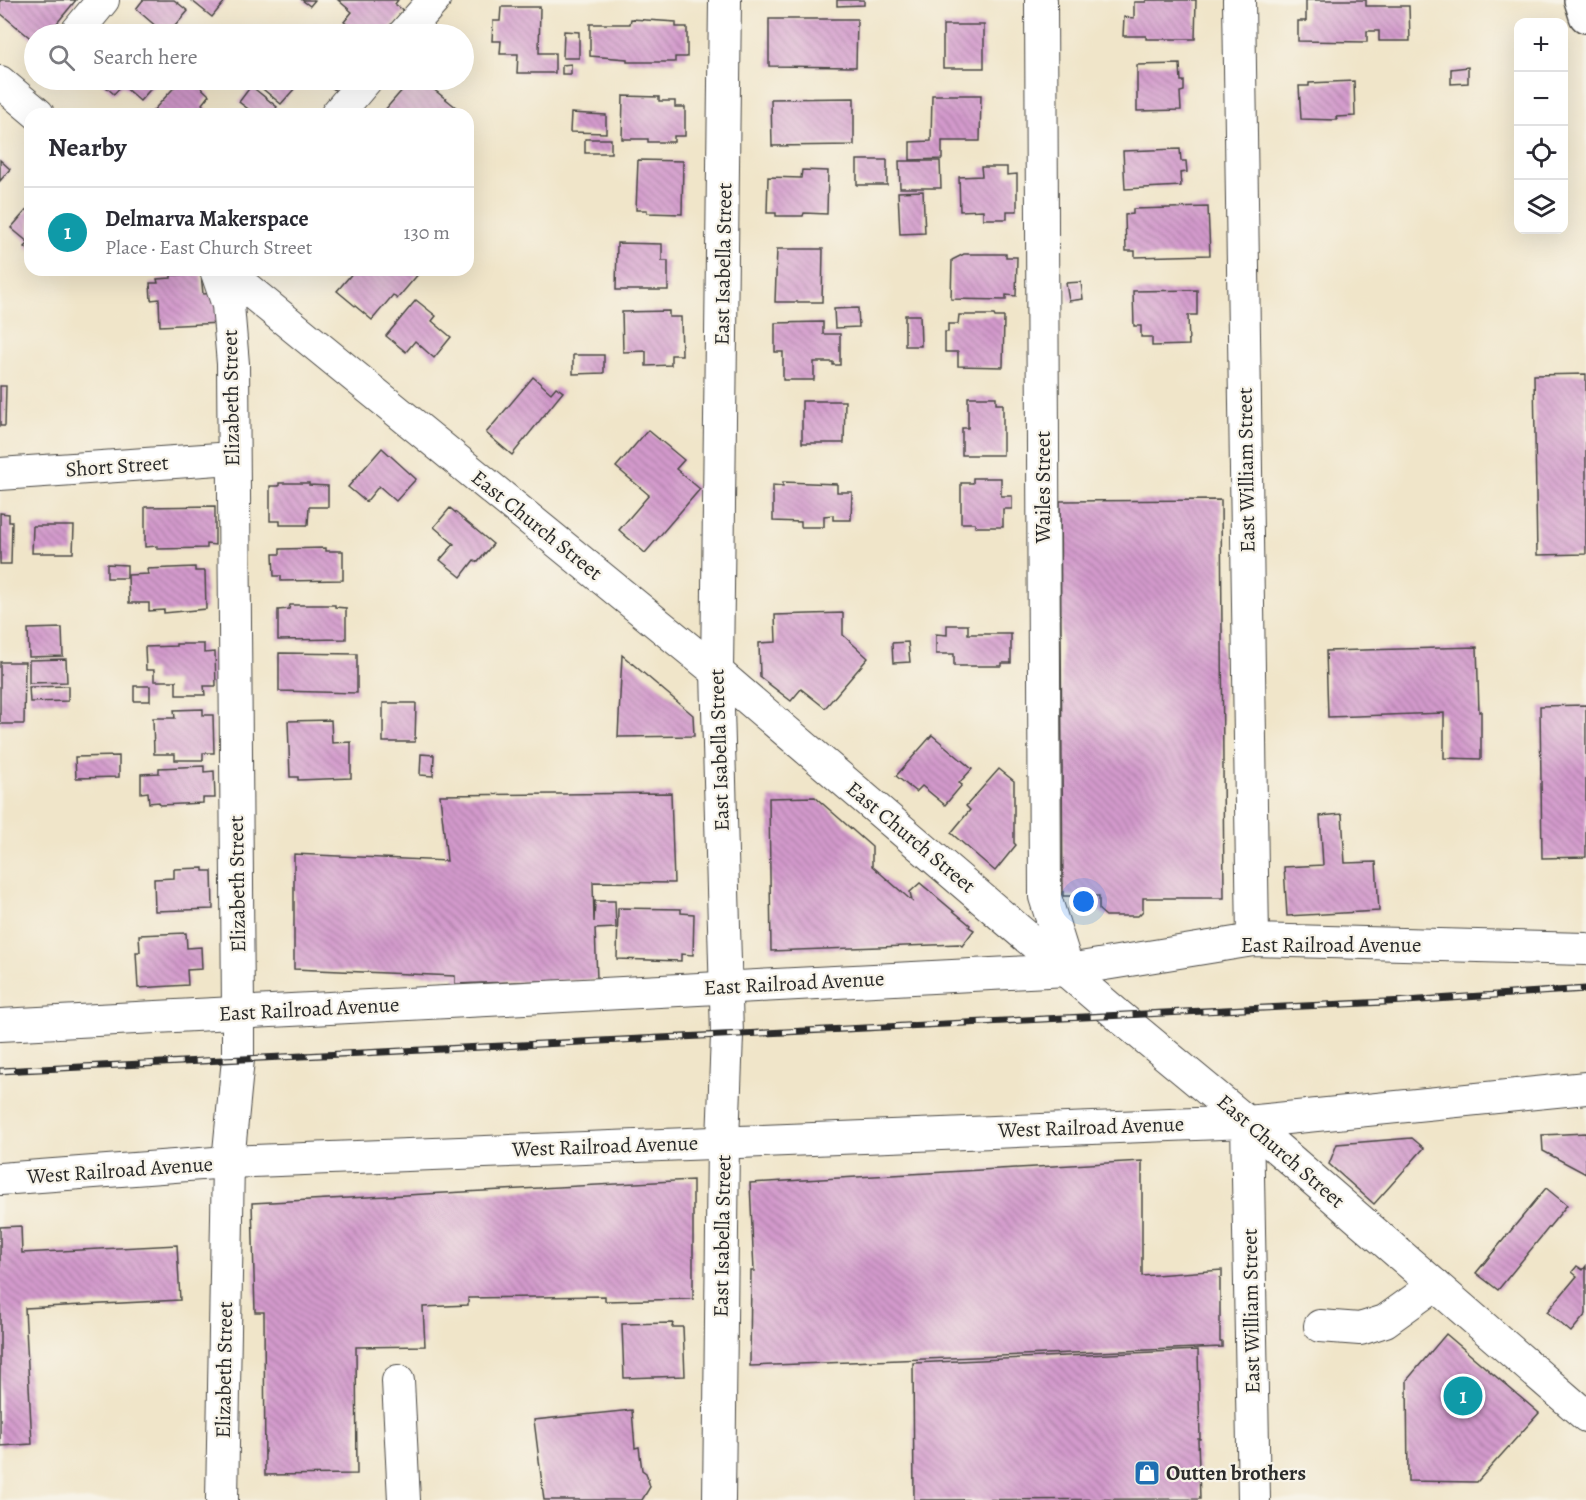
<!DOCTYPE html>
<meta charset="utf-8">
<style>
body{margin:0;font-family:Alegreya,serif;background:#f2f2f3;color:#2b2b33}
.controls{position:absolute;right:18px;top:18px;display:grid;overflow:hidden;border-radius:12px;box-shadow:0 6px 24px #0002}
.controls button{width:54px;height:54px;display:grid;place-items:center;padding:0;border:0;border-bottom:2px solid #e1e1e2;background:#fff;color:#2b2b33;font:30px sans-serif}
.you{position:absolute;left:1084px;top:902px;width:21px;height:21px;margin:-15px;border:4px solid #fff;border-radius:50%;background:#1a73e8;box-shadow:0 0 0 9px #1a73e833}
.badge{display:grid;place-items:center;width:39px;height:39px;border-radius:50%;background:#111827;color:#fff;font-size:20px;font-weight:700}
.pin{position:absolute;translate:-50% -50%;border:3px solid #fff;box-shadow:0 2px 6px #0006}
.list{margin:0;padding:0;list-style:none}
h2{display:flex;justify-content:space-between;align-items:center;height:78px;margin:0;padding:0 24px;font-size:26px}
h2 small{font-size:20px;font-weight:400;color:#7c7c81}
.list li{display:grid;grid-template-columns:39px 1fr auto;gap:18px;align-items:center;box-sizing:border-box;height:90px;padding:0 24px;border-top:2px solid #e1e1e2}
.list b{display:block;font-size:22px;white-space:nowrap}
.list p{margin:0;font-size:20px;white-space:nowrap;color:#7c7c81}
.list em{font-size:20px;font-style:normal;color:#7c7c81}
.icon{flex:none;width:33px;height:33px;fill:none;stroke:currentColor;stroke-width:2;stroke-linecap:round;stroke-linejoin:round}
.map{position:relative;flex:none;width:1586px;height:1500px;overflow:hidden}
.search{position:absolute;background:#fff;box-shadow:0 6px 24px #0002;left:24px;top:24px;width:450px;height:66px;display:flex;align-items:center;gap:15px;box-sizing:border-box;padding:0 21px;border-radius:33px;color:#7c7c81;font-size:22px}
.panel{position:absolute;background:#fff;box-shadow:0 6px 24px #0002;left:24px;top:108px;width:450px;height:168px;border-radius:18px}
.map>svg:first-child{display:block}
.building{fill:url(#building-back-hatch)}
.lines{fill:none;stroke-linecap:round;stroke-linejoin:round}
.minor-casing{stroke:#494743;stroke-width:34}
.major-casing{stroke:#494743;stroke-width:36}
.minor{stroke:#fff;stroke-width:32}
.major{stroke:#fff;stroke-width:33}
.rail-casing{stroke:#2b2b2b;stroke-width:7}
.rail{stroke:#f7f3e8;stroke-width:4.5;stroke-dasharray:14;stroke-linecap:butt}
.labels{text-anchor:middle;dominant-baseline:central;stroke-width:4.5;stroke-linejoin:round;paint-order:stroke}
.street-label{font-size:21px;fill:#2b2b2b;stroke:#f7f3e8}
.poi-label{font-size:21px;font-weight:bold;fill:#2b2b2b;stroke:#f7f3e8;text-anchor:start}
</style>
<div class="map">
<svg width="1586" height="1500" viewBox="0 0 1586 1500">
<defs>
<pattern id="building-back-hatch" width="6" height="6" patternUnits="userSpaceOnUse" patternTransform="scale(1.5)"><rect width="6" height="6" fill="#d39acc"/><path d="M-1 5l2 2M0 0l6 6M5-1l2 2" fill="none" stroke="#ab7ea6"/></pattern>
</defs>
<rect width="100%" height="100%" fill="#f7f3e8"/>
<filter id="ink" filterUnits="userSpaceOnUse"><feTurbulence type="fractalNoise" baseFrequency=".0167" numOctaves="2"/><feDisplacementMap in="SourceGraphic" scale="12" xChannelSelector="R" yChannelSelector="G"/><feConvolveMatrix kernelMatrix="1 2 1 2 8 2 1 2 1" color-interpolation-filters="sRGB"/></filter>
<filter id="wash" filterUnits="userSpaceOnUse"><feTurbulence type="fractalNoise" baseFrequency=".008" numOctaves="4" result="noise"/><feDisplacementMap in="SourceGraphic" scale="24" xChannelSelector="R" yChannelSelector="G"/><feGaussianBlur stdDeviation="1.35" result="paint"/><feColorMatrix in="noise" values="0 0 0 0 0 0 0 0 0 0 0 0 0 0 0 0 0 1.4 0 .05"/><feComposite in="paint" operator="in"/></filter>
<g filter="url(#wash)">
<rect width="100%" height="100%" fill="#f0e5c9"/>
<g id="blocks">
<g class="building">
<path d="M0,0h76l-28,34h-14v7l-34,-28z"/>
<path d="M143,0h31l14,11 -20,23h-3l-29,-25z"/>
<path d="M191,0h35l-14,17z"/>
<path d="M302,0h13l-5,6z"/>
<path d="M338,0h60l-3,4 9,7 -19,23h-26l-15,-12 8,-10z"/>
<path d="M837,0h27v5l-27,1z"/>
<path d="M1146,0h50l-1,39h-49v-3h-23l1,-19 10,1v-16h12z"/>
<path d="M1306,0h60v6h43l1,35h-31v-10h-12v11l-69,-1v-20h8z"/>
<path d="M501,7h39l-1,46h16v20h-38l1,-19h-18l1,-13h-9l1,-20h7z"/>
<path d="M631,19l45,3v5h11v30h-12v5h-48v-3l-37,-3v-32h40z"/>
<path d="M769,19h88l-1,48 -87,-1z"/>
<path d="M316,23l13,11h-23z"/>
<rect x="943" y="25" width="41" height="43"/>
<path d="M564,31l15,1v26h-16z"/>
<path d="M571,64v10h-9v-9z"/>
<path d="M1180,64l1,17h3v10l-4,1 1,18 -44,1v-46z"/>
<path d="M1468,67v16l-17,1v-15z"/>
<path d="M98,80h54l4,3 -16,18 -18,-16 -8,9z"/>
<path d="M181,80h12l16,15 -7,9 6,7 -2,3h-56z"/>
<path d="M252,80h50l-21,24z"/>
<path d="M321,80h28l-11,12z"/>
<path d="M411,80h11l35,28 -5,6h-66l-3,-2z"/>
<path d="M1354,81l1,35 -19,1 1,3 -36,-1 -2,-33h10v-3z"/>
<path d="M251,86l26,21 -5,7h-17l-16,-12z"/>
<path d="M932,95h49l-1,46h-38v18l-32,1v-18l21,-1z"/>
<path d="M623,96l36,1v4h16v6h10v29h-11v6h-26v-3h-26z"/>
<path d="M854,98v47l-82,1 -1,-47z"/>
<path d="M571,113l35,2v18l-36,-1z"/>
<rect x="585" y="139" width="26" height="14"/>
<path d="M1180,149l1,12h5l1,11 -7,1 1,13 -56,3 -2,-38z"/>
<path d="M0,160l10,9 -10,12z"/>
<path d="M638,160l45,1 -1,53 -35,-1v-3h-11z"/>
<rect x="857" y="160" width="30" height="25"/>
<path d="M899,161h41l1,27h-41z"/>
<path d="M981,167h26v8l10,-1v37h-10v8h-24v-9l-23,1 -1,-34 23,-1z"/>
<path d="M802,170l26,1 -1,43 -23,-1 -1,3h-27v-3h-9l1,-36 33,1z"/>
<path d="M923,191l2,42 -25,1 -2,-42z"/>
<path d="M30,206v45l-5,-4 4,-4 -18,-15z"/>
<path d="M1208,207l2,48 -75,2v-6h-9l-1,-36 8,-1v-5z"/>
<path d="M617,243l45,1v17h6v29h-52z"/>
<path d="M777,249h46l-1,53h-47z"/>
<path d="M964,254h42v3h11l-1,39 -10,-1v5l-55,-1 1,-39z"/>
<path d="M355,270h63l2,2 -23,27 -4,-4 -21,25 -35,-29z"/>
<path d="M201,274l2,20 16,-1 1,30 -60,3 -1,-27 -8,1 -1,-17h8l-1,-4 14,-1v-3z"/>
<path d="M1081,282l2,17 -14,2 -3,-18z"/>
<path d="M1197,290v25h-9l1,30 -37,1v-9h-11v-11h-7l-1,-35z"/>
<path d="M416,300l20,16 -4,5 19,16 -17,21 -19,-17 -9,11 -20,-16z"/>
<path d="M858,308l1,19 -24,1 -1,-19z"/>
<path d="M669,311v6h12l1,38h-11v10l-25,1v-15l-23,1 -1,-40z"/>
<path d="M905,315h15l1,31h-16z"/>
<path d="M959,315h35l1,2h9l-1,50 -45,-1v-14h-13v-20h3v-8h10z"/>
<path d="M823,322v12h17v31h-7v-3h-19v18h-31v-28h-8v-29z"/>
<path d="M573,355h31v18l-31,1z"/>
<path d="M1586,374v180l-49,1 -3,-180z"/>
<path d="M533,377l18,16 5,-6 7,5 -51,63 -26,-22z"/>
<path d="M0,386h6l-1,40h-5z"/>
<path d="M968,397h28v7h7v51h-41v-27h6z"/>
<path d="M802,401h43l-1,42h-42z"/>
<path d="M648,430l36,30 -8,9 24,20 -55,64 -26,-23 30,-35 -33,-28z"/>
<path d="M382,448l34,31 -20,22 -17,-15 -13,16 -18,-15z"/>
<path d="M973,478h28v18h11v13h-9v18h-28v-4h-14v-40h12z"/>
<path d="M783,482l54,2v8h15l-1,28h-18v-5l-9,1v11h-23v-5l-28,-1v-36l10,1z"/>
<path d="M279,483h30v2l19,1v21h-19l-1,18h-28v-4h-10v-35h9z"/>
<path d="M1221,500l3,398h-81v13l-5,5h-32l-7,-6v-14h-36l-3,-395z"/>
<path d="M215,506v39l-8,-1v4l-50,1v-3l-12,1v-40z"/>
<path d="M450,508l43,36 -15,18 -4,-2 -13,17 -21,-17 14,-16 -20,-17z"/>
<path d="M0,513l9,1v8h3l-1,42h-11z"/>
<path d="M33,526h41l-1,27h-41z"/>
<path d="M326,548v3h17v29l-62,1v-5h-7l-1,-22h7v-5z"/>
<path d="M107,564l20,1v13h-20z"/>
<path d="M195,567v4h10l1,38 -42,4v-3l-15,1v-8h-20l-1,-28 20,-1 -1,-5z"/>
<path d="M290,605h45v2l11,1v31l-68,1v-30l11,-1z"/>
<path d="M843,613v22l25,23 -43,50 -24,-19 -10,12 -31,-24 -1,-34 17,-1 -1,-27z"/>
<path d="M947,625h21v9h43v29h-9v3h-48v-12h-18v-20l11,1z"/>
<path d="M62,628l1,28 -34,1 -1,-28z"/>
<path d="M908,642l2,20 -17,1 -1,-20z"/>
<path d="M176,644h28v9l11,-1 1,34h-12l1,9h-29v-14h-22v-11h-8l-1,-23 31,-1z"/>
<path d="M1477,647l2,65 2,-1v48l-37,-1v-45l-116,4 -2,-66z"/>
<path d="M279,653l78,1v39l-78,-2z"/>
<path d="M622,655l71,60 1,21 -76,1z"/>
<path d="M66,659l1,23 -38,1v-23z"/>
<path d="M0,662h25l-1,62h-24z"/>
<path d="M68,686v15l-38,1 -1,-15z"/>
<rect x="134" y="686" width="16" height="15"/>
<path d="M383,703h33l-1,39h-32z"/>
<path d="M1586,705v152l-44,1 -2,-152z"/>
<path d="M203,709v6h10l1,38h-11v7h-28v-6h-21l-1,-36h22l-1,-8z"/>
<path d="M331,720l1,23 19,-1v36l-53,2v-3h-8l-2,-56z"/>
<path d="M932,735l40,34 -13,14 3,2 -17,20 -23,-19 -6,6 -20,-16z"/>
<path d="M421,754l13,1 -1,21 -13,-1z"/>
<path d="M119,756v21l-43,1 -1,-21z"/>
<path d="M204,766v6l10,-1 1,27h-12v5l-43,2 -1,-3 -10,1 -1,-11 -7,1v-19l18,-1v-5z"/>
<path d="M999,769l15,12v62l2,2 -21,26 -44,-38 19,-23 -4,-4z"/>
<path d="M671,793l3,90 -81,-1 1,40 1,-21h20l1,27 -21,1 2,50 -142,5v-8l-161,-7v-115l153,7 -7,-66z"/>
<path d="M815,797l57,50v19l40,35 -2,-9 10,-9 50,42 -1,2 5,3 -12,16 -3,-2 -188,7 -2,-153z"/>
<path d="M1342,814l3,49 31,-1 3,49 -92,5 -3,-49 39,-2 -3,-49z"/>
<path d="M203,868v3h9l1,38 -58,2 -1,-32 20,-1v-9z"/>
<path d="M618,908l63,1v4l13,1 -1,41 -12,-1v7l-64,-2z"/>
<path d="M186,933l1,15 14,-1 1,22 -15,1 1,15 -50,3 -2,-36h4l-1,-17z"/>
<path d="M1586,1133v41l-43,-23 -1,-16z"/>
<path d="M1412,1138l12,10 -50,56 -45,-40 8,-20z"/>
<path d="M1142,1161v115l80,-6v7l-2,1v64h2v5l-472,19 1,-95h3l-4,-88z"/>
<path d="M693,1180v119l-88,2v-5l-137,2v7l-45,2 2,39 -69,1 1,127 -92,1 -1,-163h-9l-3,-109z"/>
<path d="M1546,1188l21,17 -69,85 -22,-17z"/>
<path d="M21,1226l1,27 155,-8 3,55 -155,8 7,136 -32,2v-219z"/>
<path d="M1577,1266l6,4 3,-4v48l-15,18 -24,-20 30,-36 -5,-4z"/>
<path d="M673,1323l-1,4h11l2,49 -61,2 -2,-54z"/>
<path d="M1446,1334l93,79 -62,69 -69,-1 -1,-101z"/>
<path d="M1198,1350l2,89h-2l2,60 -286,1 -1,-137z"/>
<path d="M632,1410l3,38 4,-1 3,23 4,3 4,14 -8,13h-98l-10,-80z"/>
</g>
</g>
</g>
<g filter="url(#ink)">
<use href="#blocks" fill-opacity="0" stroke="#494743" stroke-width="1.5"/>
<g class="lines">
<g class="minor-casing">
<g id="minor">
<path d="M1041,0l4,897 23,73"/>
<path d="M1239,0l14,940"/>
<path d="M75,34l28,-34"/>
<path d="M404,34l30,-34"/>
<path d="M0,82l38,32"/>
<path d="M337,114l29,-34"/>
<path d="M216,270l12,35 5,59 5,649v46l-10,103 -6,338"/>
<path d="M224,270l493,402 402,344 128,106 339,294"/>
<path d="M0,474l233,-16"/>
<path d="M0,1025l1068,-55 185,-30 333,9"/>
<path d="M1247,1122l7,378"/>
<path d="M0,1179l228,-17 1019,-40 339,-34"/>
<path d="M1320,1326l40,3 25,-8 50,-36"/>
<path d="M398,1381l6,119"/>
<path d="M719,1500l4,-359 4,-106 -10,-363 8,-672"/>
</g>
</g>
<g class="major-casing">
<path id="major" d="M1581,0l5,16"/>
</g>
<use href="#minor" class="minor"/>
<use href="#major" class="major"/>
<g class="rail-casing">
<path id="rail" d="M0,1071l1406,-70 180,-12"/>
</g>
<use href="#rail" class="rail"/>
</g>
</g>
<defs>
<g id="shop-square" transform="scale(1.35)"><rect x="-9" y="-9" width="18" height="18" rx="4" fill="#1f6fb2" stroke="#f7f3e8"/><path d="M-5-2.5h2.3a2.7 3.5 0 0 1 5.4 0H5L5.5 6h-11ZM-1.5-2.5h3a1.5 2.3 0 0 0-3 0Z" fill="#fff"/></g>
</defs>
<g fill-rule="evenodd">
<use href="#shop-square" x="1147" y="1473"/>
</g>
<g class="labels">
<g class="street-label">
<text transform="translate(723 264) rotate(-89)">East Isabella Street</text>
<text transform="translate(231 398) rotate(-91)">Elizabeth Street</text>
<text transform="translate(117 466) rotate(-4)">Short Street</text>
<text transform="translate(1246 470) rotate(-91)">East William Street</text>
<text transform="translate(1043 487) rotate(-90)">Wailes Street</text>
<text transform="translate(537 525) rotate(39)">East Church Street</text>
<text transform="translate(719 750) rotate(-92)">East Isabella Street</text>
<text transform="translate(911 837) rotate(40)">East Church Street</text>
<text transform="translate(237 884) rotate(-91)">Elizabeth Street</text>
<text x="1331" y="945">East Railroad Avenue</text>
<text transform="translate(794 983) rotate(-3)">East Railroad Avenue</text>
<text transform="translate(309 1009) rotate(-3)">East Railroad Avenue</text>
<text transform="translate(1091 1127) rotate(-2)">West Railroad Avenue</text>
<text transform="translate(605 1146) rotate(-2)">West Railroad Avenue</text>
<text transform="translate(1281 1151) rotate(41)">East Church Street</text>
<text transform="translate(120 1170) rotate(-4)">West Railroad Avenue</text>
<text transform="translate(722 1236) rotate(-89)">East Isabella Street</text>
<text transform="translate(1251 1311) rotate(-91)">East William Street</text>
<text transform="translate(224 1370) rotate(-89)">Elizabeth Street</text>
</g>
<g class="poi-label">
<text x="1166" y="1473">Outten brothers</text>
</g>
</g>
</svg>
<div class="controls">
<button>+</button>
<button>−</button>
<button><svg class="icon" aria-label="locate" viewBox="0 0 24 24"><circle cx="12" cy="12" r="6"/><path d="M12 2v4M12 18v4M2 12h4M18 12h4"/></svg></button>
<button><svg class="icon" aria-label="layers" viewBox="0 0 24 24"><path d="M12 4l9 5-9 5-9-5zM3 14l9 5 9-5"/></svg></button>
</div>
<div class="you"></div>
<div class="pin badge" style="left:1463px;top:1396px;background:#0f9aa8">1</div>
<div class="search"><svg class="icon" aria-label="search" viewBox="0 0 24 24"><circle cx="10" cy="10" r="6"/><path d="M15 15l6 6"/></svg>Search here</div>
<section class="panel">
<h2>Nearby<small></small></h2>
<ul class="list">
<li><span class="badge" style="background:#0f9aa8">1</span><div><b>Delmarva Makerspace</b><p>Place · East Church Street</p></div><em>130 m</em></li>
</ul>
</section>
</div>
